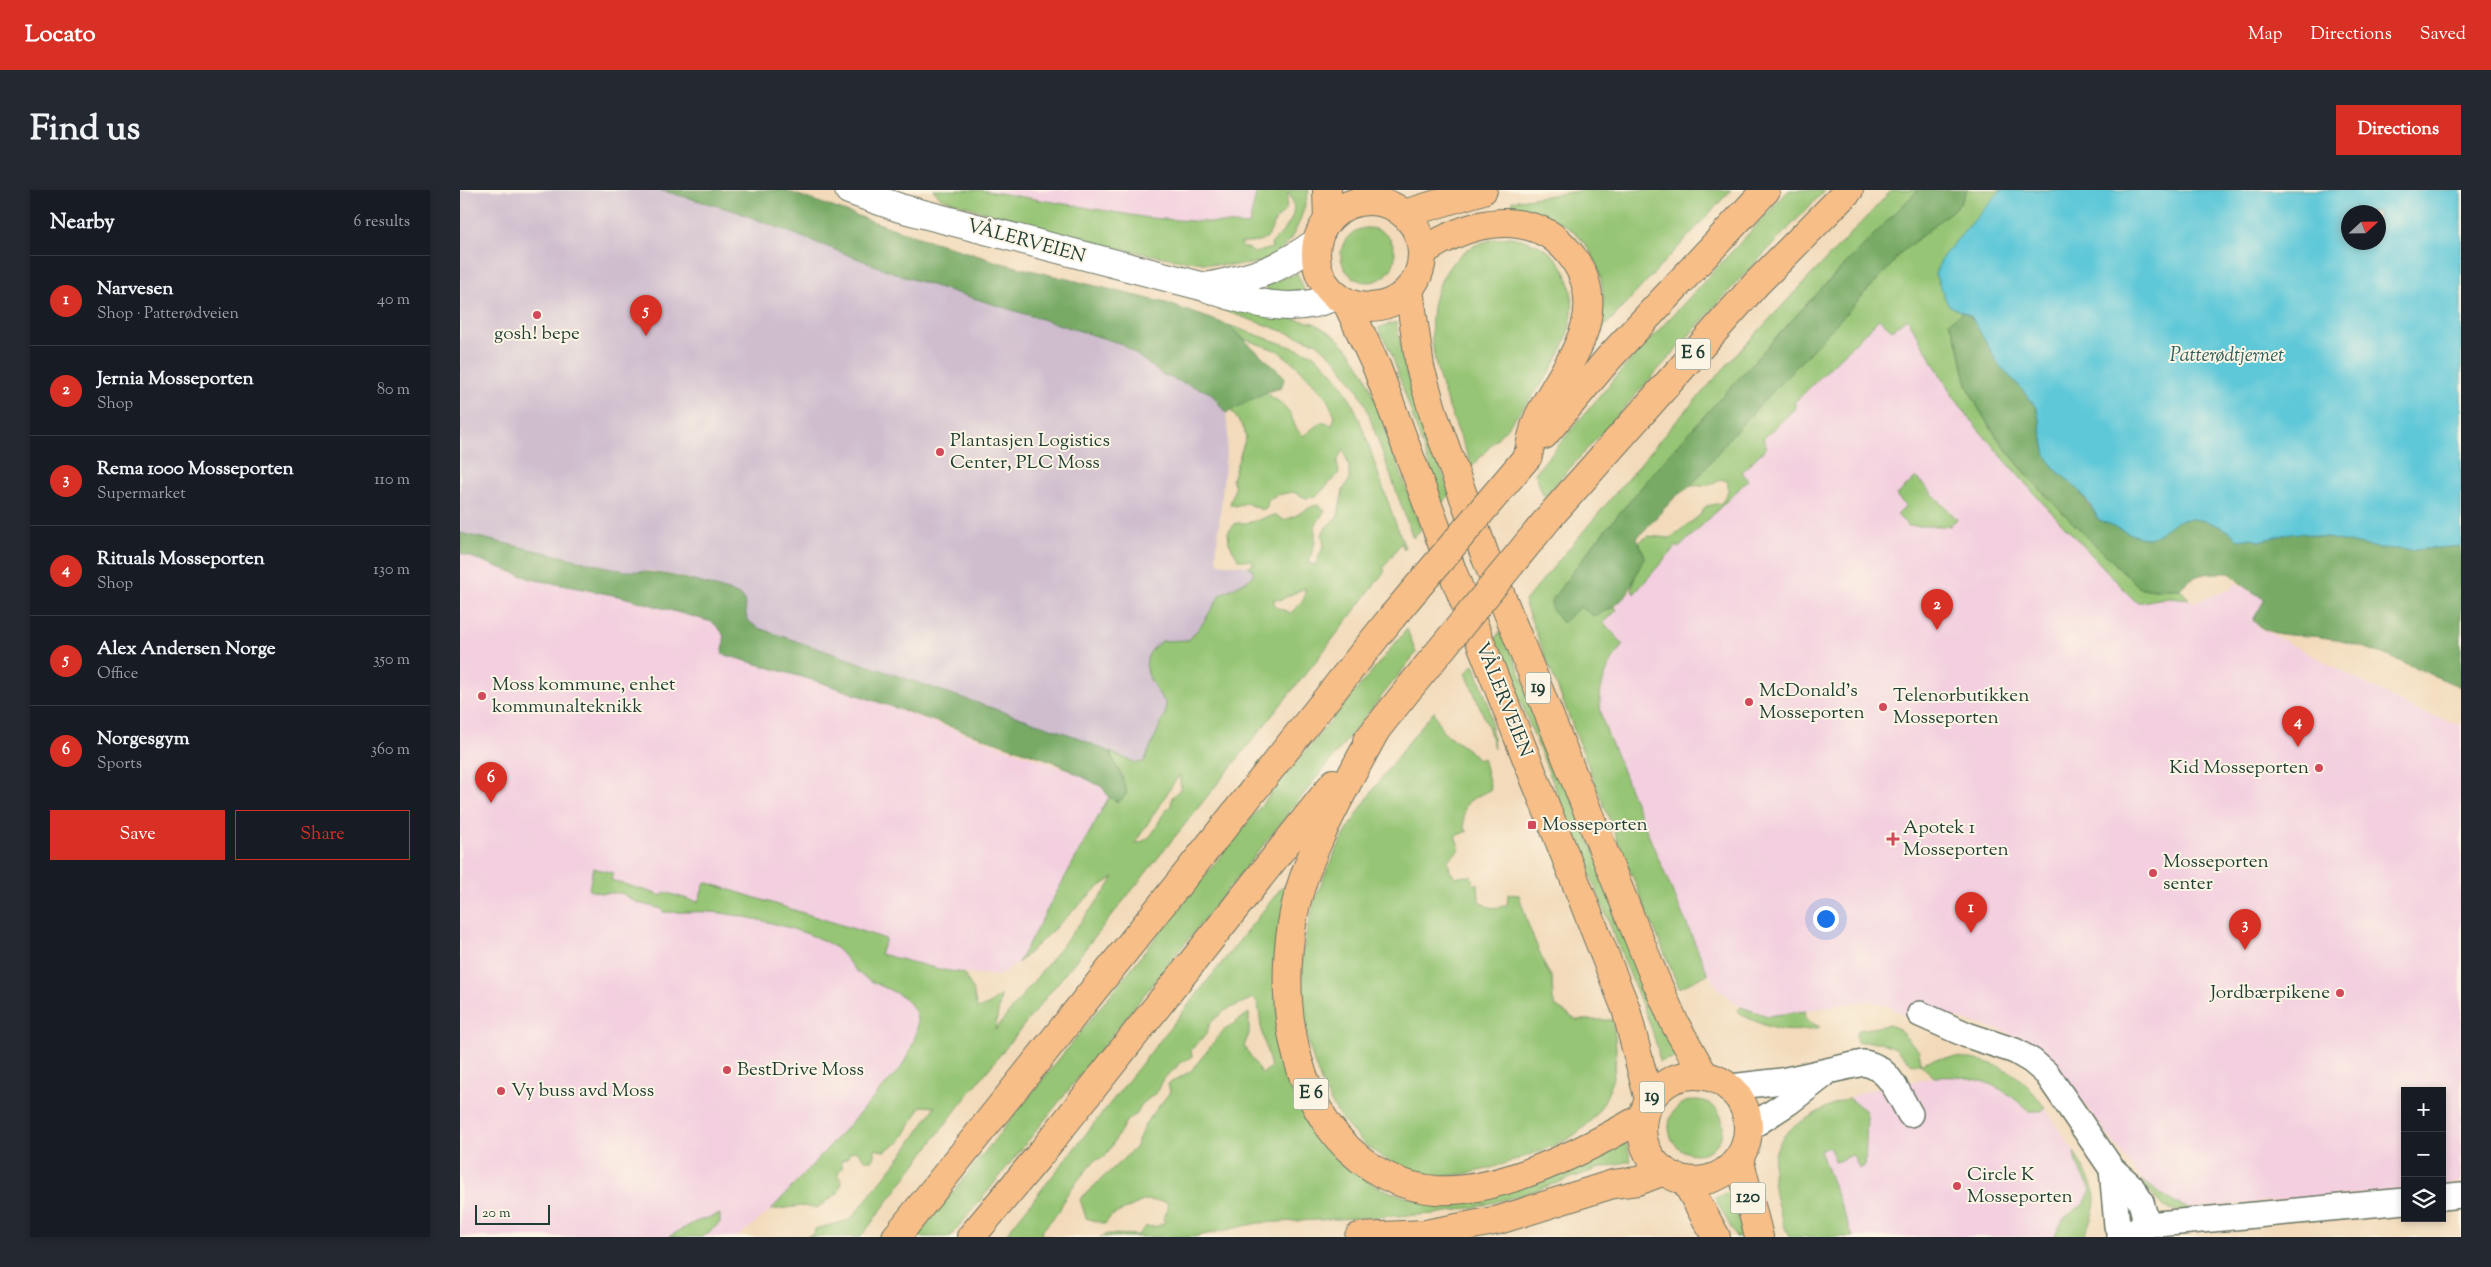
<!DOCTYPE html>
<meta charset="utf-8">
<style>
body{margin:0;font-family:"Sorts Mill Goudy",serif;background:#242831;color:#f1f3f6}
.controls{position:absolute;right:15px;bottom:15px;display:grid;overflow:hidden;border-radius:0px;box-shadow:0 2px 8px #0003}
.controls button{width:45px;height:45px;display:grid;place-items:center;padding:0;border:0;border-bottom:1px solid #363941;background:#171b24;color:#f1f3f6;font:25px sans-serif}
.compass{position:absolute;left:1881px;top:15px;width:45px;height:45px;border-radius:50%;background:#171b24;box-shadow:0 2px 8px #0003;rotate:68deg}
.scale{position:absolute;left:15px;bottom:12px;width:75px;box-sizing:border-box;padding-left:5px;border:2px solid #1f3d34;border-top:0;font-size:14px;line-height:18px;white-space:nowrap;color:#1f3d34;-webkit-text-stroke:4px #fcf5e5;paint-order:stroke}
.you{position:absolute;left:1365px;top:728px;width:18px;height:18px;margin:-12px;border:4px solid #fff;border-radius:50%;background:#1a73e8;box-shadow:0 0 0 8px #1a73e833}
.badge{display:grid;place-items:center;width:32px;height:32px;border-radius:50%;background:#d93025;color:#fff;font-size:16px;font-weight:700}
.pin{position:absolute;translate:-50% -41px;filter:drop-shadow(0 1px 2px #0008)}
.pin::after{content:'';position:absolute;top:26px;width:18px;height:15px;background:inherit;clip-path:polygon(0 0,100% 0,50% 100%)}
.list{margin:0;padding:0;list-style:none}
h2{display:flex;justify-content:space-between;align-items:center;height:65px;margin:0;padding:0 20px;font-size:21px}
h2 small{font-size:16px;font-weight:400;color:#9ea1a6}
.list li{display:grid;grid-template-columns:32px 1fr auto;gap:15px;align-items:center;box-sizing:border-box;height:90px;padding:0 20px;border-top:1px solid #363941}
.list b{display:block;font-size:19px;white-space:nowrap}
.list p{margin:0;font-size:16px;white-space:nowrap;color:#9ea1a6}
.list em{font-size:16px;font-style:normal;color:#9ea1a6}
.actions{display:flex;gap:10px;padding:15px 20px}
.actions a{flex:1;padding:11px 0;border:1px solid #d93025;border-radius:0px;text-align:center;font-size:18px;color:#d93025}
.actions .main{background:#d93025;color:#fff}
.icon{flex:none;width:28px;height:28px;fill:none;stroke:currentColor;stroke-width:2;stroke-linecap:round;stroke-linejoin:round}
.map{position:relative;flex:none;width:2001px;height:1047px;overflow:hidden;border-radius:0px}
header{display:flex;align-items:center;gap:30px;box-sizing:border-box;height:70px;padding:0 25px;background:#d93025;color:#fff}
header strong{font-size:24px}
nav{display:flex;gap:28px;margin-inline-start:auto;font-size:18px}
.intro{display:flex;align-items:center;justify-content:space-between;box-sizing:border-box;height:120px;padding:0 30px}
h1{margin:0;font-size:35px}
.button{padding:12px 22px;border-radius:0px;background:#d93025;color:#fff;font-size:18px;font-weight:700}
main{display:flex;gap:30px;padding:0 30px}
aside{flex:1;background:#171b24;border-radius:0px;box-shadow:0 2px 8px #0003}
.map>svg:first-child{display:block}
.built{fill:#f3cfdf}
.industrial{fill:#cfbdce}
.green{fill:#96c574;stroke:#5a8154;fill-rule:evenodd}
.forest{fill:#78aa66;stroke:#4c744d}
.water{fill:#5ec8d8;stroke:#3e8286;fill-rule:evenodd}
.lines{fill:none;stroke-linecap:round;stroke-linejoin:round}
.minor-casing{stroke:#697463;stroke-width:28}
.tertiary-casing{stroke:#697463;stroke-width:30}
.primary-casing{stroke:#697463;stroke-width:30}
.trunk-casing{stroke:#697463;stroke-width:30}
.motorway-casing{stroke:#697463;stroke-width:30}
.minor{stroke:#fff;stroke-width:25}
.tertiary{stroke:#fff;stroke-width:28}
.primary{stroke:#f7be88;stroke-width:28}
.trunk{stroke:#f7be88;stroke-width:28}
.motorway{stroke:#f7be88;stroke-width:28}
.motorway-bridge-casing{stroke:#697463;stroke-width:30;stroke-linecap:butt}
.motorway-bridge{stroke:#f7be88;stroke-width:28}
.poi-dot{fill:#d1495b;stroke:#fcf5e5;stroke-width:2}
.labels{text-anchor:middle;dominant-baseline:central;stroke-width:4;stroke-linejoin:round;paint-order:stroke}
.shield{fill:#fcf5e5;stroke:#617469;stroke-width:1}
.shield-label{font-size:18px;font-weight:bold;fill:#1f3d34}
.street-label{font-size:19px;fill:#1f3d34;stroke:#fcf5e5}
.poi-label{font-size:19px;fill:#1f3d34;stroke:#fcf5e5;text-anchor:start}
.water-label{font-size:20px;font-style:italic;fill:#2f605d;stroke:#fcf5e5}
</style>
<header>
<strong>Locato</strong>
<nav><a>Map</a><a>Directions</a><a>Saved</a></nav>
</header>
<div class="intro"><h1>Find us</h1><a class="button">Directions</a></div>
<main>
<aside>
<h2>Nearby<small>6 results</small></h2>
<ul class="list">
<li><span class="badge">1</span><div><b>Narvesen</b><p>Shop · Patterødveien</p></div><em>40 m</em></li>
<li><span class="badge">2</span><div><b>Jernia Mosseporten</b><p>Shop</p></div><em>80 m</em></li>
<li><span class="badge">3</span><div><b>Rema 1000 Mosseporten</b><p>Supermarket</p></div><em>110 m</em></li>
<li><span class="badge">4</span><div><b>Rituals Mosseporten</b><p>Shop</p></div><em>130 m</em></li>
<li><span class="badge">5</span><div><b>Alex Andersen Norge</b><p>Office</p></div><em>350 m</em></li>
<li><span class="badge">6</span><div><b>Norgesgym</b><p>Sports</p></div><em>360 m</em></li>
</ul>
<div class="actions"><a class="main">Save</a><a>Share</a></div>
</aside>
<div class="map">
<svg width="2001" height="1047" viewBox="0 0 2001 1047">
<rect width="100%" height="100%" fill="#fcf5e5"/>
<filter id="ink" filterUnits="userSpaceOnUse"><feTurbulence type="fractalNoise" baseFrequency=".02" numOctaves="2"/><feDisplacementMap in="SourceGraphic" scale="10" xChannelSelector="R" yChannelSelector="G"/><feConvolveMatrix kernelMatrix="1 2 1 2 8 2 1 2 1" color-interpolation-filters="sRGB"/></filter>
<filter id="wash" filterUnits="userSpaceOnUse"><feTurbulence type="fractalNoise" baseFrequency=".0096" numOctaves="4" result="noise"/><feDisplacementMap in="SourceGraphic" scale="20" xChannelSelector="R" yChannelSelector="G"/><feGaussianBlur stdDeviation="1.12" result="paint"/><feColorMatrix in="noise" values="0 0 0 0 0 0 0 0 0 0 0 0 0 0 0 0 0 1.4 0 .05"/><feComposite in="paint" operator="in"/></filter>
<g filter="url(#wash)">
<rect width="100%" height="100%" fill="#f2daba"/>
<g class="built">
<path d="M521,0h276l-8,35 -100,-7z"/>
<path d="M1447,127l46,79 24,32 61,70 99,104 33,-5 19,2 6,3 36,-13 5,-6 29,16 -12,21 5,7 160,84 43,14v457l-19,4v-95h-37v99l-236,20 -12,-10 -106,-140 -45,-28 -50,-14 -41,4 -26,-16 -21,-5 -100,15 -27,-9 -23,-19 -10,-14 -83,-197 -24,-63 -1,-12 3,-18 6,-17 14,-23 -19,-21 12,-13 -1,-3 17,-17 3,3 41,-47 3,2 69,-68 -6,-8 25,-25 -4,-8 33,-32 -2,-3 58,-60 27,-25z"/>
<path d="M0,363l71,26 92,18 89,25 12,9 2,7 -4,15 97,29 249,88 34,17 7,10 -91,166 -20,13 -55,-6 -60,17 14,6 14,11 7,11 -3,27 -14,26 -123,137 -41,32h-277z"/>
<path d="M1496,886l16,1 25,9 13,7 19,18h12l4,-3 29,44 2,11 15,27 -3,8 -4,6 -16,9 -14,24h-201l-33,-86 9,-4 4,11 20,-2 12,-46 -16,-12 16,-7 69,-14z"/>
</g>
<path class="industrial" d="M0,0h200l75,21 170,66 217,67 41,31 48,18 15,20 2,20 -12,123 2,6 4,2 26,2 5,4v5l-4,5 -28,14 -18,29 -14,17 -27,1 -15,33 20,30 -2,10 -21,48 -8,1 -62,-27 -316,-108 -11,-8 -3,-21 -4,-4 -57,-18 -32,-6h-26l-165,-38z"/>
<g class="green">
<path d="M473,0h48l168,28 100,7 8,-35h52c-7,28 -17,63 -49,72 -26,7 -57,1 -84,-3 -80,-12 -158,-36 -235,-61zM828,3c15,20 -3,37 -17,51l1,4 -18,5 -4,-4 -8,-2 -1,-4 18,-1 9,-5 7,-16 11,-11z"/>
<path d="M1125,0h146l-134,145c21,-65 -16,-124 -86,-126l1,-8z"/>
<path d="M1329,0h36l-88,92 -193,215 -9,-24 85,-101z"/>
<path d="M1432,0h26l-103,105 -142,155 -77,91 -45,60 29,6 14,8 21,-8 2,3 -13,13 19,21c-12,17 -24,38 -23,59 0,19 12,40 19,58 27,72 59,142 89,213l-29,14 -58,-139 -97,-247 148,-176 73,-81z"/>
<path d="M1507,0h127l21,335 -166,-203c14,25 11,48 22,72 34,72 114,139 170,195h39l9,10 -19,-2 -33,6 -99,-105 -61,-70 -24,-32 -46,-78 -15,12 -13,-11 -85,84 2,4 -33,32 4,8 -25,25 6,8 -69,68 -3,-2 -42,48 -2,-4 3,-15 10,-19 -6,-14 9,-6 22,2 29,-22 7,-10 16,-3 6,-12v-9l-6,-3 -12,6 -19,1 39,-49 163,-174 4,-7 63,-52z"/>
<circle cx="908" cy="65" r="27"/>
<path d="M1050,47c22,3 45,13 55,35 33,69 -52,146 -93,195 -21,-58 -59,-128 -30,-188 15,-29 36,-39 68,-42z"/>
<path d="M837,83l8,19 -38,1v-8z"/>
<path d="M734,110l120,23 21,13 14,14 17,26 55,153 -8,9 -48,-134 -7,-14 -21,-29 -20,-18z"/>
<path d="M936,132l9,45 45,127 -8,9 -52,-153 -12,-22z"/>
<path d="M768,135l84,29c40,28 52,78 67,122 8,24 17,48 26,72l-1,1 -3,-6 -18,25 2,3 -66,86 -360,449 -98,131h-56l9,-3 1,-5 35,-9 51,-64 34,-49 -14,-1 -21,36 -16,9 -9,-2v7l-3,4h-7l-8,-9 -7,1 -2,5 -8,5 3,4 -5,7 4,10 -4,10 -21,15 -16,-2 -30,4 130,-142c14,-26 30,-57 -5,-75 -11,-6 -23,-10 -34,-17 -11,-8 -17,-22 -29,-30 -23,-16 -96,-33 -124,-34 -16,-1 -31,1 -46,0l-1,-3 -24,-6 -17,-10h-21l-11,-3 4,-22 20,5 -2,7 52,16 1,-4 34,10 7,-20 181,57 -6,15 63,16 21,3 9,17 4,19 11,-4 13,-10 -6,35 112,-141 7,-12 -18,12 -78,74 91,-166 9,4 5,-24 -7,-11 -6,-14 26,11 8,-1 21,-48 1,-10c-14,-21 -34,-43 -4,-63l27,-1 14,-17 18,-29 28,-14 4,-5v-5l-5,-4 6,-2 -3,-4h-12l-10,-17 -1,-11 8,-9c18,1 23,-5 40,-8l7,5c14,-2 22,-13 35,-15l7,5 -10,16v16l-6,21 6,2 9,-20 -2,-10 4,-8 12,-11 5,-26 6,-10v-14l-6,-17 -6,13 2,11 -22,23 -11,2 -13,-6 -16,3 -9,5 -1,7 -5,3 -16,-7 -10,3 -6,-2 5,-17 -3,-8 14,-42 -2,-8 -13,-19 35,-18c6,7 15,9 20,16 9,10 5,17 17,28l18,-14 11,3 3,-9 -9,-19 -30,-32 -18,-14 -34,-12zM845,398l-1,11 -13,14 -15,-6 -3,-8 7,1zM719,585l2,13 -9,9 -1,9c-15,10 -13,35 -36,37z"/>
<path d="M1456,287l41,42 -7,7h-42l-11,-11 9,-9 -10,-10z"/>
<path d="M947,439l9,24 -428,538 -38,46h-33l359,-450z"/>
<path d="M1042,439l176,427 -19,6 -1,-12 -7,-23 -156,-389z"/>
<path d="M1014,474l15,42 5,42 -5,-19 -23,-56z"/>
<path d="M974,521l8,20 29,21 7,8 5,-2 8,31c-25,14 -28,10 -27,40l4,2 -13,5 5,13 -12,11 2,11 5,6 16,-1 3,9 4,-2 1,18c10,8 16,8 28,4l1,-11 11,1 10,32 17,41 6,10 1,22 2,6 21,14h36c12,46 -3,97 -46,120 -17,8 -34,14 -51,20 -33,12 -70,22 -104,10 -42,-13 -74,-48 -90,-89 -59,-146 24,-262 113,-370z"/>
<path d="M826,696l3,3c-2,31 -5,61 -8,92 -1,13 -4,28 -4,42 1,15 6,30 10,44 18,69 60,118 131,133l205,-59 3,2 5,18 -34,8 -75,26 -46,12 -41,7 -177,9 -65,14h-93l8,-3 30,1 7,-8 13,-1 7,-4 -2,-3 5,-10 -1,-7 -22,-2 -34,16 -6,8 -19,-6 -6,-19 55,-51 10,-24 25,-32 -2,-8 23,-13 32,-40 26,-18v21l-5,12 18,28 9,-7 -9,-34 -4,-30 -5,-5 -29,13 -14,12 -3,10 -16,17 1,7 -13,6 -3,5 -12,10 -6,13 -17,14 -4,9 -10,6 -22,37 -10,3 -12,14 -16,20 -8,17 -17,20 -1,4 11,2h-48l278,-350z"/>
<path d="M1281,817l27,9 38,-5 -2,5 8,7 8,4c-34,8 -50,2 -80,-13l-2,-4z"/>
<path d="M1429,835l8,3 22,23 1,13c26,-12 65,-6 90,8 15,9 25,22 35,36l-4,3h-12c-32,-29 -52,-36 -95,-34l-14,-13h-8l-17,-16 -14,-6h-24l-1,-8 3,-4z"/>
<path d="M1389,908l16,12 2,6 -2,49 -6,4 -5,-13 -3,-1 -15,7 -7,-15 -9,4 33,86h-64c-12,-27 -26,-72 -6,-100 7,-9 18,-15 28,-21 12,-7 24,-14 38,-18z"/>
<circle cx="1236" cy="937" r="27"/>
<path d="M1614,962c21,38 30,43 9,85h-29l10,-19 20,-14 7,-14 -15,-27z"/>
<path d="M1681,990l34,23 20,8c-34,2 -34,-6 -54,-31z"/>
<path d="M1272,1001l4,21 10,25h-10l-21,-39z"/>
<path d="M260,1024v9l-17,14h-35l27,-15z"/>
</g>
<g class="forest">
<path d="M200,0h124l125,44 92,29 165,40 62,22 57,52 -4,11 -15,4 -40,21 -15,-20 -48,-18 -41,-31 -217,-67 -170,-66z"/>
<path d="M1458,0h49l-7,14 -63,52 -4,7 -163,174 -39,49 -15,10 -39,42 8,18c-18,34 -11,43 -51,60l-14,-9 -18,16 -11,-15v-7l45,-60 77,-91 142,-155z"/>
<path d="M1504,122l14,12 21,41 26,27 12,17 7,38 10,21 24,21 21,31c12,4 38,18 47,18 11,1 20,-12 30,-17 17,-8 51,5 63,19l14,-2 5,3 30,-7 13,-1 78,15 34,2 48,-4v141c-45,-18 -92,-43 -140,-50 -21,-3 -54,2 -68,-17l12,-21 -19,-11 -17,-15c-21,0 -35,-1 -49,16h-39c-56,-56 -135,-123 -170,-195 -11,-24 -8,-47 -22,-72z"/>
<path d="M0,343l165,38c40,0 76,11 115,24l4,4 3,21 11,8 316,108 36,16c6,15 14,25 17,42l-9,8 -9,-5 -7,-10 -50,-26 -233,-79 -97,-28c4,-17 3,-21 -10,-32l-89,-25 -92,-18 -71,-26z"/>
</g>
<path class="water" d="M1541,0h460v356l-48,4 -34,-2 -78,-15 -13,1 -30,7 -5,-3 -14,2c-12,-14 -46,-27 -63,-18 -10,4 -19,17 -30,16 -10,0 -35,-14 -47,-18l-9,-16 -12,-15 -24,-21 -8,-13 -9,-46 -12,-17 -26,-27 -28,-49 -23,-11 -13,-31 8,-18zM1888,22h30v30h-30z"/>
</g>
<g filter="url(#ink)">
<g class="lines">
<g class="minor-casing">
<g id="minor">
<path d="M1460,824l47,21 48,16 17,10 15,13 65,95 19,17 10,16 6,23"/>
<path d="M1271,897l51,-6 81,-18c26,3 35,31 47,51"/>
<path d="M1289,938l40,-26 35,-27"/>
<path d="M1652,979l5,57 4,11"/>
<path d="M1982,1007l19,-2"/>
<path d="M1662,1047l25,-12 258,-24"/>
</g>
</g>
<g class="tertiary-casing">
<g id="tertiary">
<path d="M389,0l51,18 305,79c41,15 89,29 130,9"/>
<path d="M745,97c50,-10 70,-15 112,-45"/>
</g>
</g>
<g class="primary-casing">
<g id="primary">
<path d="M1279,968l20,79"/>
<path d="M1225,990l31,57"/>
</g>
</g>
<g class="trunk-casing">
<g id="trunk">
<path d="M867,0l1,30"/>
<circle cx="909" cy="64" r="53"/>
<path d="M949,99l11,78 14,49 52,142 167,416 22,50 29,51"/>
<path d="M887,113l30,65 76,205 173,436 23,91"/>
<circle cx="1235" cy="938" r="53"/>
</g>
</g>
<g class="motorway-casing">
<g id="motorway">
<path d="M944,24l79,-24"/>
<path d="M962,62c36,-23 77,-39 118,-22 14,5 25,17 34,29 39,57 -10,107 -35,157 -6,12 -8,27 -11,40"/>
<path d="M1084,245l65,-77 157,-168"/>
<path d="M1092,324l204,-230 93,-94"/>
<path d="M917,538c-31,58 -75,130 -85,196 -14,86 3,195 82,245 18,12 40,19 62,21 65,4 152,-41 207,-73"/>
<path d="M907,551l44,-55"/>
<path d="M436,1047l496,-620"/>
<path d="M511,1047l67,-80 296,-374"/>
<path d="M899,1047l66,-3 74,-14 114,-36 25,-3 26,-10"/>
</g>
</g>
<use href="#minor" class="minor"/>
<use href="#tertiary" class="tertiary"/>
<use href="#primary" class="primary"/>
<use href="#trunk" class="trunk"/>
<use href="#motorway" class="motorway"/>
<g class="motorway-bridge-casing">
<g id="motorway-bridge">
<path d="M932,427l136,-161"/>
<path d="M951,496l141,-172"/>
</g>
</g>
<use href="#motorway-bridge" class="motorway-bridge"/>
</g>
</g>
<g class="poi-dot">
<circle cx="77" cy="125" r="5"/>
<circle cx="480" cy="262" r="5"/>
<circle cx="22" cy="506" r="5"/>
<circle cx="1289" cy="512" r="5"/>
<circle cx="1423" cy="517" r="5"/>
<circle cx="1859" cy="578" r="5"/>
<rect x="1067" y="630" width="10" height="10" rx="2.5"/>
<path d="M1430.5 641.5h5v5h5v5h-5v5h-5v-5h-5v-5h5z"/>
<circle cx="1693" cy="683" r="5"/>
<circle cx="1880" cy="803" r="5"/>
<circle cx="267" cy="880" r="5"/>
<circle cx="41" cy="901" r="5"/>
<circle cx="1497" cy="996" r="5"/>
</g>
<g class="labels">
<g class="shield">
<rect x="1215.5" y="148.5" width="35" height="31" rx="4"/>
<rect x="1065.5" y="482.5" width="25" height="31" rx="4"/>
<rect x="833.5" y="888.5" width="35" height="31" rx="4"/>
<rect x="1179.5" y="891.5" width="25" height="31" rx="4"/>
<rect x="1270.5" y="992.5" width="35" height="31" rx="4"/>
</g>
<g class="shield-label">
<text x="1233" y="164">E 6</text>
<text x="1078" y="498">19</text>
<text x="851" y="904">E 6</text>
<text x="1192" y="907">19</text>
<text x="1288" y="1008">120</text>
</g>
<g class="street-label">
<text transform="translate(566 52) rotate(15)">VÅLERVEIEN</text>
<text transform="translate(1043 510) rotate(68)">VÅLERVEIEN</text>
</g>
<g class="poi-label">
<text x="77" y="144" text-anchor="middle">gosh! bepe</text>
<text x="490" y="251">Plantasjen Logistics<tspan x="490" dy="22">Center, PLC Moss</tspan></text>
<text x="32" y="495">Moss kommune, enhet<tspan x="32" dy="22">kommunalteknikk</tspan></text>
<text x="1299" y="501">McDonald's<tspan x="1299" dy="22">Mosseporten</tspan></text>
<text x="1433" y="506">Telenorbutikken<tspan x="1433" dy="22">Mosseporten</tspan></text>
<text x="1849" y="578" text-anchor="end">Kid Mosseporten</text>
<text x="1082" y="635">Mosseporten</text>
<text x="1443" y="638">Apotek 1<tspan x="1443" dy="22">Mosseporten</tspan></text>
<text x="1703" y="672">Mosseporten<tspan x="1703" dy="22">senter</tspan></text>
<text x="1870" y="803" text-anchor="end">Jordbærpikene</text>
<text x="277" y="880">BestDrive Moss</text>
<text x="51" y="901">Vy buss avd Moss</text>
<text x="1507" y="985">Circle K<tspan x="1507" dy="22">Mosseporten</tspan></text>
</g>
<g class="water-label">
<text x="1767" y="166">Patterødtjernet</text>
</g>
</g>
</svg>
<div class="controls">
<button>+</button>
<button>−</button>
<button><svg class="icon" aria-label="layers" viewBox="0 0 24 24"><path d="M12 4l9 5-9 5-9-5zM3 14l9 5 9-5"/></svg></button>
</div>
<svg class="compass" viewBox="-18 -18 36 36"><path d="M0-13l5 13h-10z" fill="#e53935"/><path d="M0 13l5-13h-10z" fill="#9ea1a6"/></svg>
<div class="scale">20 m</div>
<div class="you"></div>
<div class="pin badge" style="left:1511px;top:743px">1</div>
<div class="pin badge" style="left:1477px;top:440px">2</div>
<div class="pin badge" style="left:1785px;top:760px">3</div>
<div class="pin badge" style="left:1838px;top:557px">4</div>
<div class="pin badge" style="left:186px;top:146px">5</div>
<div class="pin badge" style="left:31px;top:613px">6</div>
</div>
</main>
